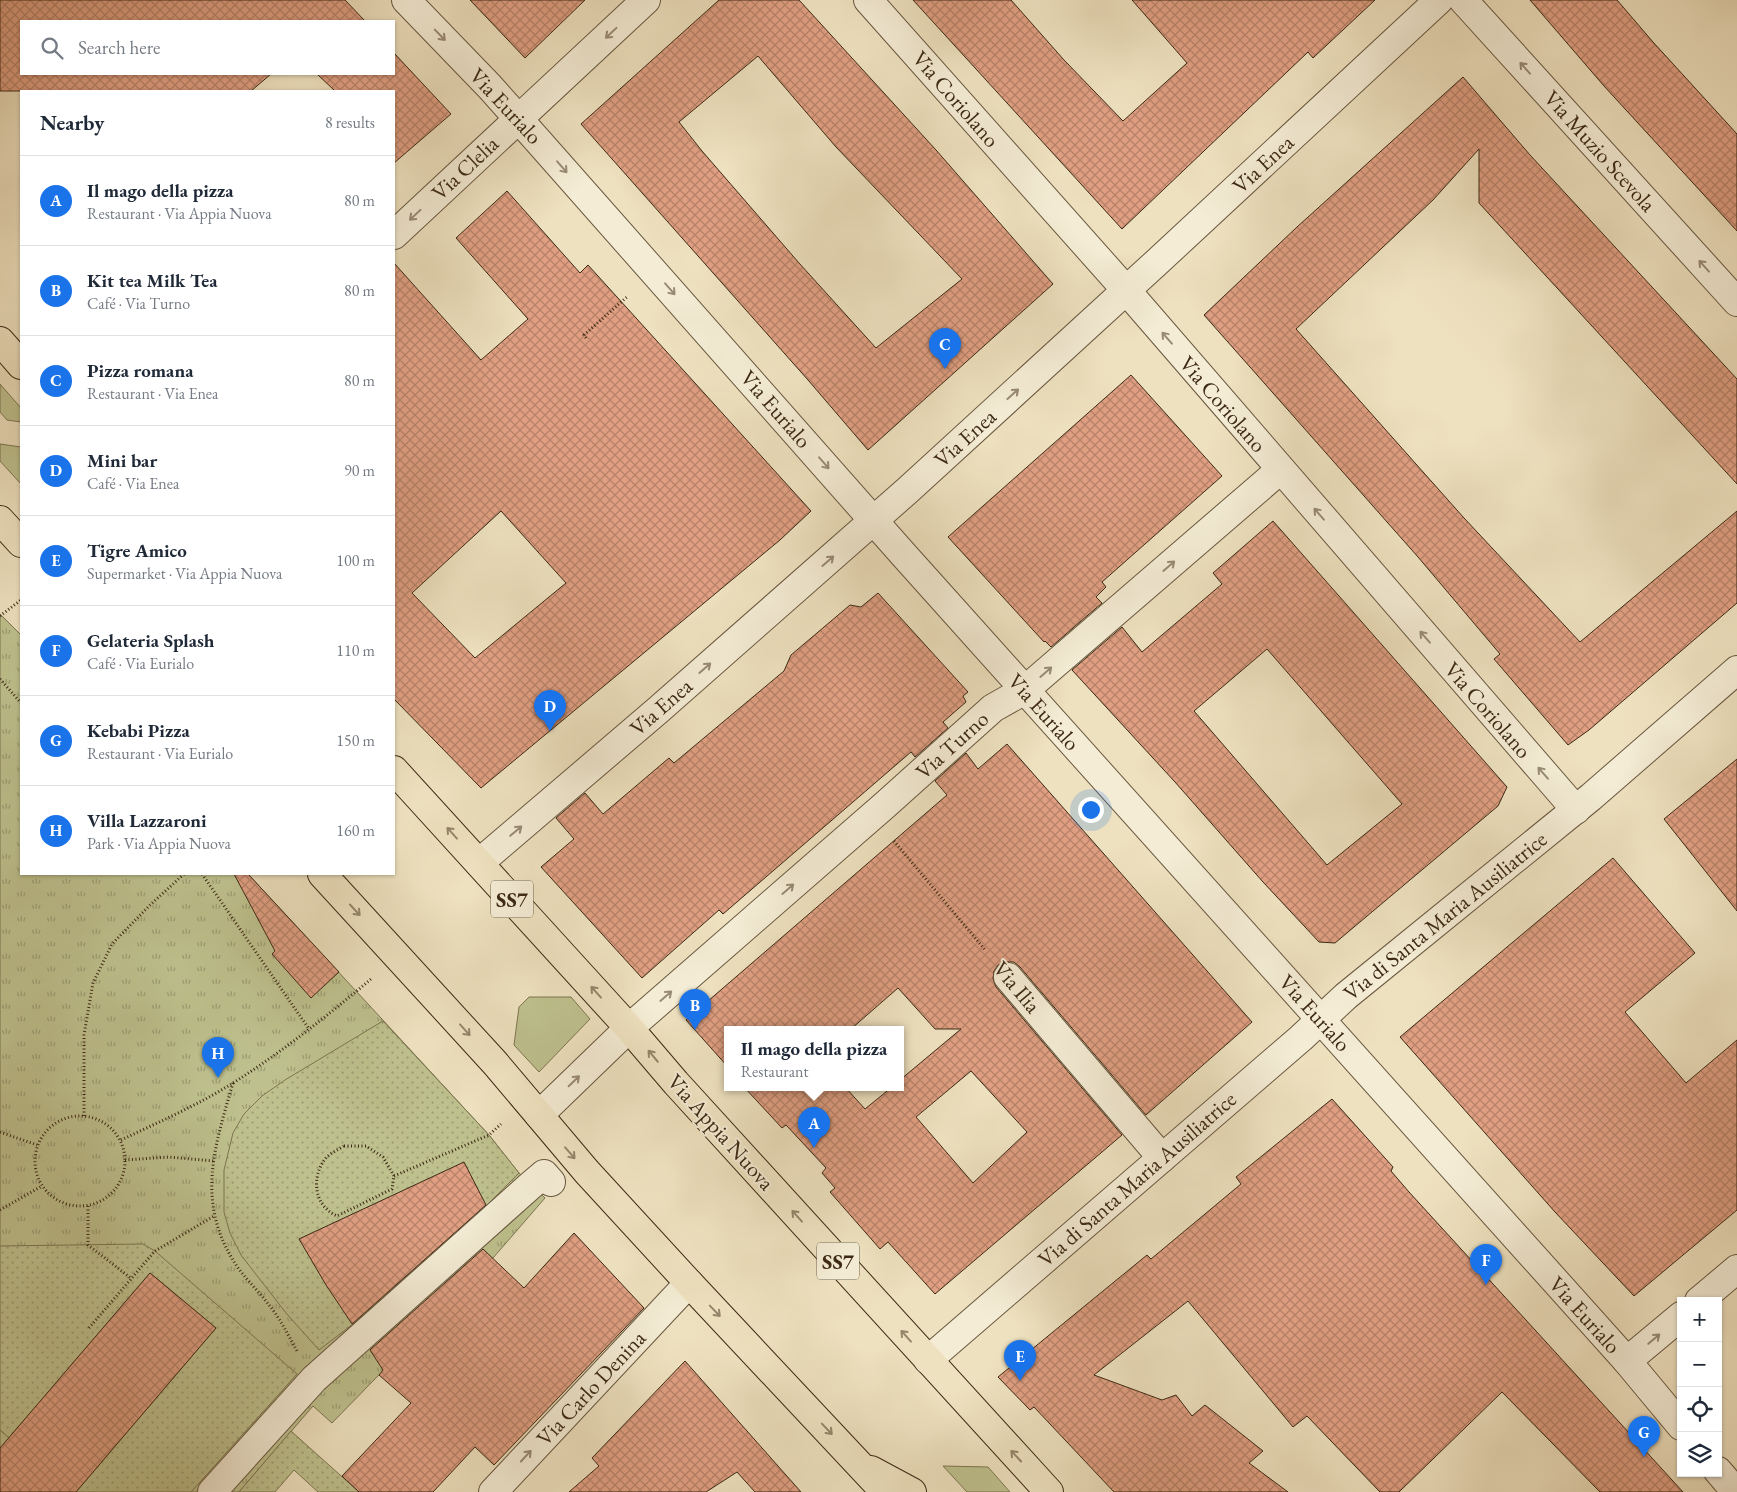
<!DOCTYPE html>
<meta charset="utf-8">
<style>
body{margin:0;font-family:"EB Garamond",serif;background:#f2f2f3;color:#1f2937}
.controls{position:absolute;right:15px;bottom:15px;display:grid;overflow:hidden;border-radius:0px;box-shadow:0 1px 4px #0004}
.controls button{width:45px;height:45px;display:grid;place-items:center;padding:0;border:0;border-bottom:1px solid #e0e1e3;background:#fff;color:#1f2937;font:25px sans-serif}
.you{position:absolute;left:1090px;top:809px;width:18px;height:18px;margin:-12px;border:4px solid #fff;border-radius:50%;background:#1a73e8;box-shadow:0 0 0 8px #1a73e833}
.badge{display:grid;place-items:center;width:32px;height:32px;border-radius:50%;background:#1a73e8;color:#fff;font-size:16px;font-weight:700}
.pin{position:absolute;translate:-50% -41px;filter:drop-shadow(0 1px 2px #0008)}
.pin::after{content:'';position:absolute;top:26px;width:18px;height:15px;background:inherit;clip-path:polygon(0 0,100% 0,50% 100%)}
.popup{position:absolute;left:724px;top:1026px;width:180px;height:65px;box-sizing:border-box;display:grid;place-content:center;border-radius:0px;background:#fff;filter:drop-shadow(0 1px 4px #0005);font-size:16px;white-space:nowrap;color:#747a83}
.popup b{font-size:19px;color:#1f2937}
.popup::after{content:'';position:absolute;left:50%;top:100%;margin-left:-10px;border:10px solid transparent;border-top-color:#fff}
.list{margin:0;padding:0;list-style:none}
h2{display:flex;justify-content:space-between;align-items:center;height:65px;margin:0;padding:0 20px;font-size:21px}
h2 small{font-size:16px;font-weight:400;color:#747a83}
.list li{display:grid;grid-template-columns:32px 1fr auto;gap:15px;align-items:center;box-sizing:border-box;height:90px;padding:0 20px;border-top:1px solid #e0e1e3}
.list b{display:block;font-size:19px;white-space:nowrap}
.list p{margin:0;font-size:16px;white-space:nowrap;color:#747a83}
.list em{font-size:16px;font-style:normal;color:#747a83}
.icon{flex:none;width:28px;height:28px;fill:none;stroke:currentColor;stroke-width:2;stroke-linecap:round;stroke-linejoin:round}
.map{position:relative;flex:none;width:1737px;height:1492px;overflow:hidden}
.search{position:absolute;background:#fff;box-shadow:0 1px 4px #0004;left:20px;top:20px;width:375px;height:55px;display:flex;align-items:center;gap:12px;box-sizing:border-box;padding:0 18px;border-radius:0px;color:#747a83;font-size:19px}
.panel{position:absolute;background:#fff;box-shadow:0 1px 4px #0004;left:20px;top:90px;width:375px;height:785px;border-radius:0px}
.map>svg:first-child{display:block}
.grass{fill:#bec18e;stroke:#7d7551}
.park{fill:url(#park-tufts);stroke:#7d7551}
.garden{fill:url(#garden-dots);stroke:#7d7551}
.building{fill:url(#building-cross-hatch);stroke:#3c2914;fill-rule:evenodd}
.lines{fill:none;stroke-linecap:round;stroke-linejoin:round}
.street-casing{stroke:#68573f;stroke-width:30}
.primary-casing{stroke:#3c2914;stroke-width:30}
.path{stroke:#3c2914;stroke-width:3;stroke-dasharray:1 2.5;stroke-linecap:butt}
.street{stroke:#f4ecd5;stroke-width:28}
.primary{stroke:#eee1bf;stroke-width:28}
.oneway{stroke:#988a74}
.oneway2{stroke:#95856a}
.labels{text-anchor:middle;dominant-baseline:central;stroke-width:4;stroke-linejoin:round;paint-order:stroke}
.shield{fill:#f4ecd5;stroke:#73644e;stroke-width:1}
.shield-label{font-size:21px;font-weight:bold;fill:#3c2914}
.street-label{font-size:22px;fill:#3c2914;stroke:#f4ecd5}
</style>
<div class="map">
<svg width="1737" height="1492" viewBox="0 0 1737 1492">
<defs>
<pattern id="park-tufts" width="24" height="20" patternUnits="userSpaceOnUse" patternTransform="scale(1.25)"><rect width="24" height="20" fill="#bec18e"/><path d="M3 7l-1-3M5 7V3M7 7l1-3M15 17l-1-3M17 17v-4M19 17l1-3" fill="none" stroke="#9c9d73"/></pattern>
<pattern id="garden-dots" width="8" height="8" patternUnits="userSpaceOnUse" patternTransform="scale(1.25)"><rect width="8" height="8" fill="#bec18e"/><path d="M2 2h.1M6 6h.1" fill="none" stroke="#9c9d73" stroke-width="1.8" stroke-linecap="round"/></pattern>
<pattern id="building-cross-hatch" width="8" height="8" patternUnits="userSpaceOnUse" patternTransform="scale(1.25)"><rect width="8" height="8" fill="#e09f82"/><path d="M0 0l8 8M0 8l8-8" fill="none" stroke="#b78269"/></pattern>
</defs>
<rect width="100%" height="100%" fill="#eee1bf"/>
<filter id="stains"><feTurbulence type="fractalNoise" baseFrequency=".004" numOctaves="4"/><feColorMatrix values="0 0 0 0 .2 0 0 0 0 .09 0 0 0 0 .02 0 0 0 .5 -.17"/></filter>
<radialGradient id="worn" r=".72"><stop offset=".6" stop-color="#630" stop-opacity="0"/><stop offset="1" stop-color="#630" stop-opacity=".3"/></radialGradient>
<g class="grass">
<path d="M0,384l21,24v14l-14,-2 -7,-8z"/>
<path d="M0,444l21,3v37l-21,-23z"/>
<path d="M529,997h42l19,22 -51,53 -25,-27 5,-38z"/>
<path d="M943,1466l45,1 22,25h-43z"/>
</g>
<path class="park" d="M0,614l21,21v239h227l241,261 30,38 26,25 -52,60 -161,165 -19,-17 -74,86h-239z"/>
<g class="garden">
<path d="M383,1021l106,114 30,38 -33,33 -133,118 -34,26 -33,-37 -45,-58 -11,-22 -6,-21v-42l9,-37 11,-19 18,-18 23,-16z"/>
<path d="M143,1244l12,7 142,123 -106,118h-115l140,-164 -66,-55 -141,165 -9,-8v-184z"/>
<path d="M291,1431l68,61h-41l-24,-22 -19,22h-36z"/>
</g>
<g class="building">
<path d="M0,0h345l20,21h-344v53h250l-20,17h-251z"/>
<path d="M470,0h115l-60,58z"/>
<path d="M719,0h80l137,150 117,134 -185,166 -60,-70 -227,-256zM758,56l78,91 126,132 -86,69 -77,-85 -97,-112 -23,-29z"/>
<path d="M913,0h98l53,60 59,61 64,-58 -55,-63h243l-62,58 -5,-6 -186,177z"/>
<path d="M1530,0h87l36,42 84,92v97l-133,-145z"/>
<path d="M394,53l57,61 -57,49v-72h-59l-18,-17h77z"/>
<path d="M1463,77l67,78 207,224v105l-258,-281v-54l-46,51 -137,129 168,189 116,124 157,-131v92l-148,127 -21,15 -74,-86 6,-5 -82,-97 -214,-242 93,-88z"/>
<path d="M507,191l73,82 8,-8 223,246 -31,29 -299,248 -87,-89v-436l87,97 47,-41 -72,-81zM501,511l65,72 -91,75 -63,-65z"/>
<path d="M1131,375l91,101 -120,106 4,5 -10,10 6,6 -51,44 -6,-6 -1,1 -96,-105z"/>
<path d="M1273,521l234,266 -9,19 -163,137 -16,-1 -56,-60 -88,-100 -103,-112 50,-43 20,25 80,-68 -9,-11zM1267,649l135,155 -75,61 -133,-154z"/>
<path d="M878,593l90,99 -5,4 3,6 -23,20 5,6 -33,29 -4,-5 -188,162 -4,-4 -77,68 -101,-111 33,-28 -18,-21 29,-25 18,21 66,-56 5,5 110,-92 7,-16 59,-50 11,2z"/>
<path d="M1007,744l245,278 -106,93 -126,-148 -6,-5h-8l-8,3 -4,6 -1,8 3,8 126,148 -187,159 -47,-52 -8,7 -50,-57 5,-4 -13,-15 4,-5 -40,-43 -4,3 -38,-41h101l20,22 27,-22h8v-7l61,-51h-26l-37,-41 -47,41h-123v38l-42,-47 261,-225 -12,-14 31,-28 12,16zM971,1071l56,61 -54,51 -57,-66z"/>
<path d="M1737,759v152l-73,-92z"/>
<path d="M1613,858l82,95 -70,59 61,71 51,-43v170l-103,86 -79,-84 -155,-175z"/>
<path d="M234,874h14l91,98 -28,26 -39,-44 3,-3z"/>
<path d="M1332,1099l61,68 -2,4 18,21 274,300h-83l-98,-100 -103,100h-19l-73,-76 -14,11 -105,-126 -94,74 68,25 14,-5 16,21 13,-11 58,46 -14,12 39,29h-174l-80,-85 -4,3 -32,-33 149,-122 4,4 90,-75 -5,-7z"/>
<path d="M464,1162l22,43 -134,119 -26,-39 -27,-46z"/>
<path d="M574,1233l70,75 -150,157 -19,-18 -42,45h-74l-17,-16 69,-73 -32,-28 4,-5 -13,-20 113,-101 41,39z"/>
<path d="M150,1273l66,55 -140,164h-76v-44z"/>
<path d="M685,1361l116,131h-46l-18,-20 -31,20h-137l30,-26 -7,-8z"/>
</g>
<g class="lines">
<g class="street-casing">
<g id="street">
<path d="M406,0l84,87 49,55 364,412 724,807 54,65"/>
<path d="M868,0l258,290 450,520"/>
<path d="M1463,0l274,302"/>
<path d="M394,235l252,-235"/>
<path d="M479,863l178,-152 251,-221 248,-227 283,-263"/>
<path d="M1008,977l154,181"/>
<path d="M539,1115l90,-87 256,-223 108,-97 32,-18 255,-220"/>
<path d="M1699,1301l38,-32"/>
<path d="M928,1360l373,-322 45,-42 245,-199 146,-127"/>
<path d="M1627,1361l54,-45"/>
<path d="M1718,1471l18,21"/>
<path d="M212,1492l102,-113 217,-194 13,-11 7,8"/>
<path d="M493,1492l196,-209"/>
</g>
</g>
<g class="primary-casing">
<g id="primary">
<path d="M0,341l21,24"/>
<path d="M0,520l21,23"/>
<path d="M394,770l235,258 47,55 373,409"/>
<path d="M322,874l173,189 92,109 102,111 196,209"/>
<path d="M871,1470l41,22"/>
</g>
</g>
<g class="path">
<path d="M586,338l-2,-3 44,-39"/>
<path d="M0,616l21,-16"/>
<path d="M0,679l21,24"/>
<path d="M894,841l92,110"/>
<path d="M202,874l107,155"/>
<path d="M233,1083c-18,62 -37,117 0,177 9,16 25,30 36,45 11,13 19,30 28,46"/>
<path d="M84,1116v-81l9,-52 19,-39 37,-38 35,-32"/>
<circle cx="80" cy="1161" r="45"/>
<path d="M0,1132l37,13"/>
<path d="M121,1140c38,-18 77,-35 112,-57 49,-31 94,-67 138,-104"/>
<path d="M344,1146h22l17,11 11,19 -2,13 -55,27c-23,-10 -26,-38 -12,-57 4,-5 14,-10 19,-13z"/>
<path d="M125,1160l44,-3 45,4"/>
<path d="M394,1176l95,-41 12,-11"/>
<path d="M88,1206v39l44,34"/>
<path d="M0,1210l42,-24"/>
<path d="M89,1328l66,-77 59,-35"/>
</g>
<use href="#street" class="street"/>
<use href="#primary" class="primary"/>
</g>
<defs><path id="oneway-shaft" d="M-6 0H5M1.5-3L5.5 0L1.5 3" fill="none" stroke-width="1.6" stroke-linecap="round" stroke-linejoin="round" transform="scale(1.25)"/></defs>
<g class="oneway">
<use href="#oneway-shaft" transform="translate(611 33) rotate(137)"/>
<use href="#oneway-shaft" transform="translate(440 35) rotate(46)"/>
<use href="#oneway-shaft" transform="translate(1525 68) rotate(-132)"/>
<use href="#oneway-shaft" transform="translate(562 167) rotate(49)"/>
<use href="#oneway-shaft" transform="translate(415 215) rotate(137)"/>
<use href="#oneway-shaft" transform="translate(1704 266) rotate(-132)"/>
<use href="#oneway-shaft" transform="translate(670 289) rotate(49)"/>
<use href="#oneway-shaft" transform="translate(1167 338) rotate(-131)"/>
<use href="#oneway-shaft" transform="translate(1013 394) rotate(-42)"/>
<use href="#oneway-shaft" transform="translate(824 463) rotate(49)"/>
<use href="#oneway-shaft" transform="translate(1319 514) rotate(-131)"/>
<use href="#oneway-shaft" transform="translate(828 561) rotate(-41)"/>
<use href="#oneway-shaft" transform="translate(1169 566) rotate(-41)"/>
<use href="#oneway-shaft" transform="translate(1425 637) rotate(-131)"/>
<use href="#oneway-shaft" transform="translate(705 668) rotate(-41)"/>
<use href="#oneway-shaft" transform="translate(1046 672) rotate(-41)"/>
<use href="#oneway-shaft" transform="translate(1543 773) rotate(-131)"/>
<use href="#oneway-shaft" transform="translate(516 831) rotate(-40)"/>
<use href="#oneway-shaft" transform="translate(788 889) rotate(-41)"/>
<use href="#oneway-shaft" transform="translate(666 996) rotate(-41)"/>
<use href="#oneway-shaft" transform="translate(574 1081) rotate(-44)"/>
<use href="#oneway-shaft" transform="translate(1654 1339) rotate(-40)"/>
<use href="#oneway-shaft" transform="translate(526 1456) rotate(-47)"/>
</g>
<g class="oneway2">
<use href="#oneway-shaft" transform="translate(452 833) rotate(-132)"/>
<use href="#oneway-shaft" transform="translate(355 910) rotate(47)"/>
<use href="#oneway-shaft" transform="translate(596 992) rotate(-132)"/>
<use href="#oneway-shaft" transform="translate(465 1030) rotate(48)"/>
<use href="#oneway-shaft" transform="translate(653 1056) rotate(-130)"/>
<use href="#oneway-shaft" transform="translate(570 1153) rotate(49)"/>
<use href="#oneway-shaft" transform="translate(797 1216) rotate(-132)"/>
<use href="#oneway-shaft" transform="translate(715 1311) rotate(46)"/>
<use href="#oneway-shaft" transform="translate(906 1336) rotate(-132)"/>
<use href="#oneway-shaft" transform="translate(827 1429) rotate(46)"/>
<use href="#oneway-shaft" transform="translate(1016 1456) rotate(-133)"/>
</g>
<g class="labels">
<g class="shield">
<rect x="491" y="880.5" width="42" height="37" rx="4"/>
<rect x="817" y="1242.5" width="42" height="37" rx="4"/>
</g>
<g class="shield-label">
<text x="512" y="899">SS7</text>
<text x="838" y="1261">SS7</text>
</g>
<g class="street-label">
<text transform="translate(956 99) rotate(49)">Via Coriolano</text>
<text transform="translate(506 106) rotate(47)">Via Eurialo</text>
<text transform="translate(1600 151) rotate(48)">Via Muzio Scevola</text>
<text transform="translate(1263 164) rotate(-43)">Via Enea</text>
<text transform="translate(465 168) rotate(-43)">Via Clelia</text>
<text transform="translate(1223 404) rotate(49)">Via Coriolano</text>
<text transform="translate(776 409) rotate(49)">Via Eurialo</text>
<text transform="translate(965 438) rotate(-42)">Via Enea</text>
<text transform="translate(661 707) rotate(-41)">Via Enea</text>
<text transform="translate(1488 710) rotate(49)">Via Coriolano</text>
<text transform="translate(1044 712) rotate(48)">Via Eurialo</text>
<text transform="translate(952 745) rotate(-42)">Via Turno</text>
<text transform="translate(1445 916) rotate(-39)">Via di Santa Maria Ausiliatrice</text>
<text transform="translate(1017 987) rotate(50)">Via Ilia</text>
<text transform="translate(1315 1013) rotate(48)">Via Eurialo</text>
<text transform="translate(721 1132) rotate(48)">Via Appia Nuova</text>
<text transform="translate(1137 1179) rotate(-41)">Via di Santa Maria Ausiliatrice</text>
<text transform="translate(1585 1315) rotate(48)">Via Eurialo</text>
<text transform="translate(591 1388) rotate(-47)">Via Carlo Denina</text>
</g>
</g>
<rect width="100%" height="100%" filter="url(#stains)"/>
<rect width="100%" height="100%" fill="url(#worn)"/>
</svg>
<div class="controls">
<button>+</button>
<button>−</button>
<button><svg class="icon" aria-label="locate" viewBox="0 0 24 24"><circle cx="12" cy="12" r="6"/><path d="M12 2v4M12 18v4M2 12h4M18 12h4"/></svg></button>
<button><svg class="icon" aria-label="layers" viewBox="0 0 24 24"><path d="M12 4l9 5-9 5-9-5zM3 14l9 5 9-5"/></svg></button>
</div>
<div class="you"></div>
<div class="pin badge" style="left:814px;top:1148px">A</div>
<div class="popup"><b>Il mago della pizza</b>Restaurant</div>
<div class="pin badge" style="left:695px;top:1030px">B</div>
<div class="pin badge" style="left:945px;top:369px">C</div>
<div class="pin badge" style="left:550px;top:731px">D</div>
<div class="pin badge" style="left:1020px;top:1381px">E</div>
<div class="pin badge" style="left:1486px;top:1285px">F</div>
<div class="pin badge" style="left:1644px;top:1457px">G</div>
<div class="pin badge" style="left:218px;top:1078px">H</div>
<div class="search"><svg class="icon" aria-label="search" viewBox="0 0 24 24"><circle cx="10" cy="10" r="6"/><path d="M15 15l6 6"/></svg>Search here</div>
<section class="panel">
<h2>Nearby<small>8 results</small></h2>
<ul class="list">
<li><span class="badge">A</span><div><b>Il mago della pizza</b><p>Restaurant · Via Appia Nuova</p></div><em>80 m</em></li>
<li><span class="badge">B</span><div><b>Kit tea Milk Tea</b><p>Café · Via Turno</p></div><em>80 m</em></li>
<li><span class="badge">C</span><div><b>Pizza romana</b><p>Restaurant · Via Enea</p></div><em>80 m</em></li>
<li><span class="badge">D</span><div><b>Mini bar</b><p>Café · Via Enea</p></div><em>90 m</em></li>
<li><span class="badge">E</span><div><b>Tigre Amico</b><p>Supermarket · Via Appia Nuova</p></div><em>100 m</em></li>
<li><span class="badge">F</span><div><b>Gelateria Splash</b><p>Café · Via Eurialo</p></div><em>110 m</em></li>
<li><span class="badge">G</span><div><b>Kebabi Pizza</b><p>Restaurant · Via Eurialo</p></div><em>150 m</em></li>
<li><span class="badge">H</span><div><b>Villa Lazzaroni</b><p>Park · Via Appia Nuova</p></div><em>160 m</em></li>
</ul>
</section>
</div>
